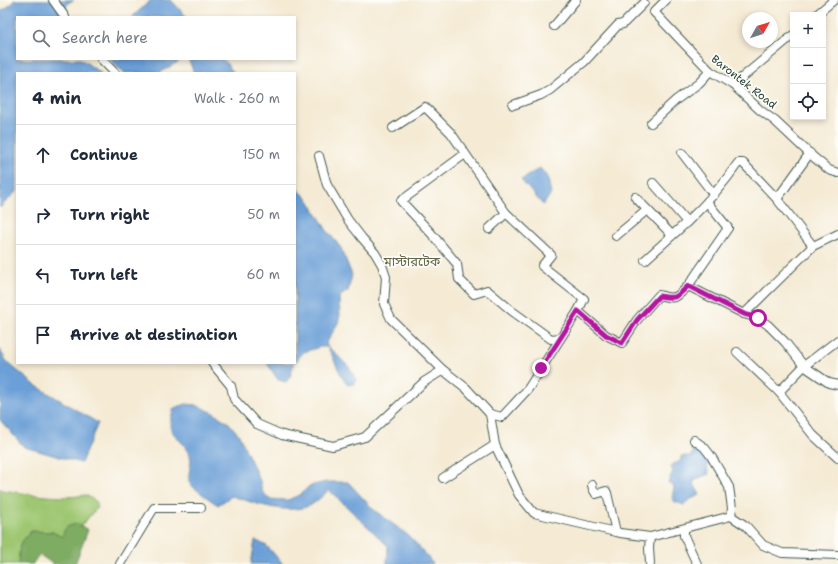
<!DOCTYPE html>
<meta charset="utf-8">
<style>
body{margin:0;font-family:"Shantell Sans","Noto Sans Bengali",sans-serif;background:#f6f6f7;color:#1f2937}
.controls{position:absolute;right:12px;top:12px;display:grid;overflow:hidden;border-radius:0px;box-shadow:0 2px 6px #0003}
.controls button{width:36px;height:36px;display:grid;place-items:center;padding:0;border:0;border-bottom:1px solid #e0e1e3;background:#fff;color:#1f2937;font:20px sans-serif}
.compass{position:absolute;left:742px;top:12px;width:36px;height:36px;border-radius:50%;background:#fff;box-shadow:0 2px 6px #0003;rotate:51deg}
.stop{position:absolute;width:12px;height:12px;margin:-9px;border:3px solid #b5179e;border-radius:50%;background:#fff}
.stop.end{background:#b5179e;border-color:#fff;box-shadow:0 1px 4px #0008}
.list{margin:0;padding:0;list-style:none}
h2{display:flex;justify-content:space-between;align-items:center;height:52px;margin:0;padding:0 16px;font-size:17px}
h2 small{font-size:13px;font-weight:400;color:#747a83}
.list li{display:grid;grid-template-columns:26px 1fr auto;gap:12px;align-items:center;box-sizing:border-box;height:60px;padding:0 16px;border-top:1px solid #e0e1e3}
.list b{display:block;font-size:15px;white-space:nowrap}
.list em{font-size:13px;font-style:normal;color:#747a83}
.icon{flex:none;width:22px;height:22px;fill:none;stroke:currentColor;stroke-width:2;stroke-linecap:round;stroke-linejoin:round}
.map{position:relative;flex:none;width:838px;height:564px;overflow:hidden}
.search{position:absolute;background:#fff;box-shadow:0 2px 6px #0003;left:16px;top:16px;width:280px;height:44px;display:flex;align-items:center;gap:10px;box-sizing:border-box;padding:0 14px;border-radius:0px;color:#747a83;font-size:15px}
.panel{position:absolute;background:#fff;box-shadow:0 2px 6px #0003;left:16px;top:72px;width:280px;height:292px;border-radius:0px}
.map>svg:first-child{display:block}
.green{fill:#9fc772;stroke:#5f8253}
.forest{fill:#7fac64;stroke:#4f744c}
.water{fill:#6a9fd7;stroke:#446e86}
.lines{fill:none;stroke-linecap:round;stroke-linejoin:round}
.minor-casing{stroke:#3f574c;stroke-width:10}
.minor{stroke:#fff;stroke-width:8}
.route{stroke:#b5179e;stroke-width:5}
.labels{text-anchor:middle;dominant-baseline:central;stroke-width:3.5;stroke-linejoin:round;paint-order:stroke}
.street-label{font-size:11px;fill:#1f3d34;stroke:#fdfcf7}
.quarter-label{font-size:13px;fill:#66674b;stroke:#fdfcf7}
</style>
<div class="map">
<svg width="838" height="564" viewBox="0 0 838 564">
<rect width="100%" height="100%" fill="#fdfcf7"/>
<filter id="ink" filterUnits="userSpaceOnUse"><feTurbulence type="fractalNoise" baseFrequency=".025" numOctaves="2"/><feDisplacementMap in="SourceGraphic" scale="8" xChannelSelector="R" yChannelSelector="G"/><feConvolveMatrix kernelMatrix="1 2 1 2 8 2 1 2 1" color-interpolation-filters="sRGB"/></filter>
<filter id="wash" filterUnits="userSpaceOnUse"><feTurbulence type="fractalNoise" baseFrequency=".012" numOctaves="4" result="noise"/><feDisplacementMap in="SourceGraphic" scale="16" xChannelSelector="R" yChannelSelector="G"/><feGaussianBlur stdDeviation="0.9" result="paint"/><feColorMatrix in="noise" values="0 0 0 0 0 0 0 0 0 0 0 0 0 0 0 0 0 1.4 0 .05"/><feComposite in="paint" operator="in"/></filter>
<g filter="url(#wash)">
<rect width="100%" height="100%" fill="#f5ebd5"/>
<path class="green" d="M0,488l2,2c26,4 58,10 84,5l11,7v6l-16,18 -3,-2c-10,2 -13,3 -16,14l-42,6 -1,20h-19z"/>
<path class="forest" d="M78,524l10,6 -13,34h-22l-13,-9 -7,8v1h-14l-1,-2 2,-18 11,-13 22,1 9,5c3,-11 5,-11 16,-13z"/>
<g class="water">
<path d="M14,0h60l-5,2 -9,15h-43v42h64l20,14h-84v118l-17,17v-196l13,-9z"/>
<path d="M151,0h20l16,17h-55z"/>
<path d="M109,59h74l-24,14h-35z"/>
<path d="M188,59h35l11,14h-41v-3z"/>
<path d="M540,168l8,10 3,16 -8,11 -22,-25z"/>
<path d="M295,186l14,14 17,29 15,19 11,27 -4,16 -9,6 1,18 -2,8 -12,21 23,23 7,12 -2,5 -6,1c-11,-13 -12,-25 -21,-38h-7l-16,5 -9,10z"/>
<path d="M0,350l7,12 28,23 63,38 -17,40 -57,-16 -24,-27z"/>
<path d="M267,363h27l-4,14 -4,5 -8,-2z"/>
<path d="M186,404l10,1 16,7 17,11 10,12 21,46 2,10 7,8 19,1 13,-6 8,-8 17,-4h22l25,27 36,27 12,13 12,15h-47l1,-1 1,-17 -59,-56c-6,5 -13,13 -20,16 -23,9 -55,-3 -77,-10l-14,9c-5,-3 -23,-16 -27,-20 -6,-7 2,-20 -1,-30 -3,-11 -20,-21 -20,-29 0,-6 2,-13 4,-18z"/>
<path d="M694,450c12,3 11,2 16,13l-3,4 2,7 -10,4 -6,4 7,13 -11,5 -5,5 -11,-4 -1,-4 2,-10 -1,-2 -5,-2 5,-12 -2,-3 2,-4 6,-2 2,-3v-3h10z"/>
<path d="M255,540l12,6 16,18h-32z"/>
</g>
</g>
<g filter="url(#ink)">
<g class="lines">
<g class="minor-casing">
<g id="minor">
<path d="M53,0l12,17"/>
<path d="M666,0l-12,12 56,59 23,14 27,25 15,11 36,34 18,15 9,3"/>
<path d="M816,15l18,-15"/>
<path d="M554,26l22,-26"/>
<path d="M101,59l14,14"/>
<path d="M733,85l60,-50"/>
<path d="M513,105l28,-10 9,-5 34,-28 34,-37 5,-1 21,-21"/>
<path d="M651,123l25,-23 23,-17 11,-12"/>
<path d="M393,128l32,-21 26,26 55,80 45,42 -9,11 42,33 -6,12 28,24 16,8 15,-23 22,-25c17,5 17,3 29,-9l56,28 14,4 10,7 17,17 19,24 25,17 9,2"/>
<path d="M682,153l32,42"/>
<path d="M465,154l-64,47 30,32 26,31 2,15 15,15 13,-4 25,21 39,28 9,-1"/>
<path d="M319,156l8,29 21,35 14,18 13,15 7,12 4,12 -2,27 7,15 52,51"/>
<path d="M653,183l34,39c19,-18 36,-37 51,-59h5l34,36 33,-46"/>
<path d="M635,197l37,38"/>
<path d="M489,229l17,-16"/>
<path d="M616,236l31,-26"/>
<path d="M813,246l25,-12"/>
<path d="M645,260l42,-38"/>
<path d="M688,286l40,-58 -21,-26"/>
<path d="M744,314l69,-68 -36,-47"/>
<path d="M838,340l-34,26 -25,26 34,43 25,23"/>
<path d="M737,352l42,40"/>
<path d="M212,363l19,23 3,13 23,25 25,11 51,11 32,-9 59,-55 19,-12 23,18 24,26 5,31 24,50 15,18 86,20 30,4 81,-21"/>
<path d="M490,414l12,3 26,-28 50,-78"/>
<path d="M694,440l10,7 7,9 18,31 3,21 -1,8"/>
<path d="M443,478l52,-33"/>
<path d="M592,485l1,4 3,5 10,-3 1,2 9,39"/>
<path d="M731,516l15,10 17,19 19,8 56,2"/>
<path d="M684,529v7l13,28"/>
<path d="M120,564l34,-56h47"/>
<path d="M650,564l-1,-16 1,-11"/>
</g>
</g>
<use href="#minor" class="minor"/>
</g>
</g>
<g class="lines" filter="url(#ink)">
<path class="route" d="M541,368l37,-57 28,24 16,8 15,-23 22,-24c17,3 17,2 29,-10l56,28 14,4"/>
</g>
<g class="labels">
<g class="street-label">
<text transform="translate(744 82) rotate(38)">Barontek Road</text>
</g>
<g class="quarter-label">
<text x="412" y="261">মাস্টারটেক</text>
</g>
</g>
</svg>
<div class="controls">
<button>+</button>
<button>−</button>
<button><svg class="icon" aria-label="locate" viewBox="0 0 24 24"><circle cx="12" cy="12" r="6"/><path d="M12 2v4M12 18v4M2 12h4M18 12h4"/></svg></button>
</div>
<svg class="compass" viewBox="-18 -18 36 36"><path d="M0-13l5 13h-10z" fill="#e53935"/><path d="M0 13l5-13h-10z" fill="#747a83"/></svg>
<div class="stop" style="left:758px;top:318px"></div>
<div class="stop end" style="left:541px;top:368px"></div>
<div class="search"><svg class="icon" aria-label="search" viewBox="0 0 24 24"><circle cx="10" cy="10" r="6"/><path d="M15 15l6 6"/></svg>Search here</div>
<section class="panel">
<h2>4 min<small>Walk · 260 m</small></h2>
<ul class="list">
<li><svg class="icon" aria-label="ahead" viewBox="0 0 24 24"><path d="M12 20V5M6 11l6-6 6 6"/></svg><div><b>Continue</b></div><em>150 m</em></li>
<li><svg class="icon" aria-label="right" viewBox="0 0 24 24"><path d="M7 20v-9h11M14 6l5 5-5 5"/></svg><div><b>Turn right</b></div><em>50 m</em></li>
<li><svg class="icon" aria-label="left" viewBox="0 0 24 24"><path d="M17 20v-9H6M10 6l-5 5 5 5"/></svg><div><b>Turn left</b></div><em>60 m</em></li>
<li><svg class="icon" aria-label="arrive" viewBox="0 0 24 24"><path d="M6 21V4h12l-3 4 3 4H6"/></svg><div><b>Arrive at destination</b></div></li>
</ul>
</section>
</div>
